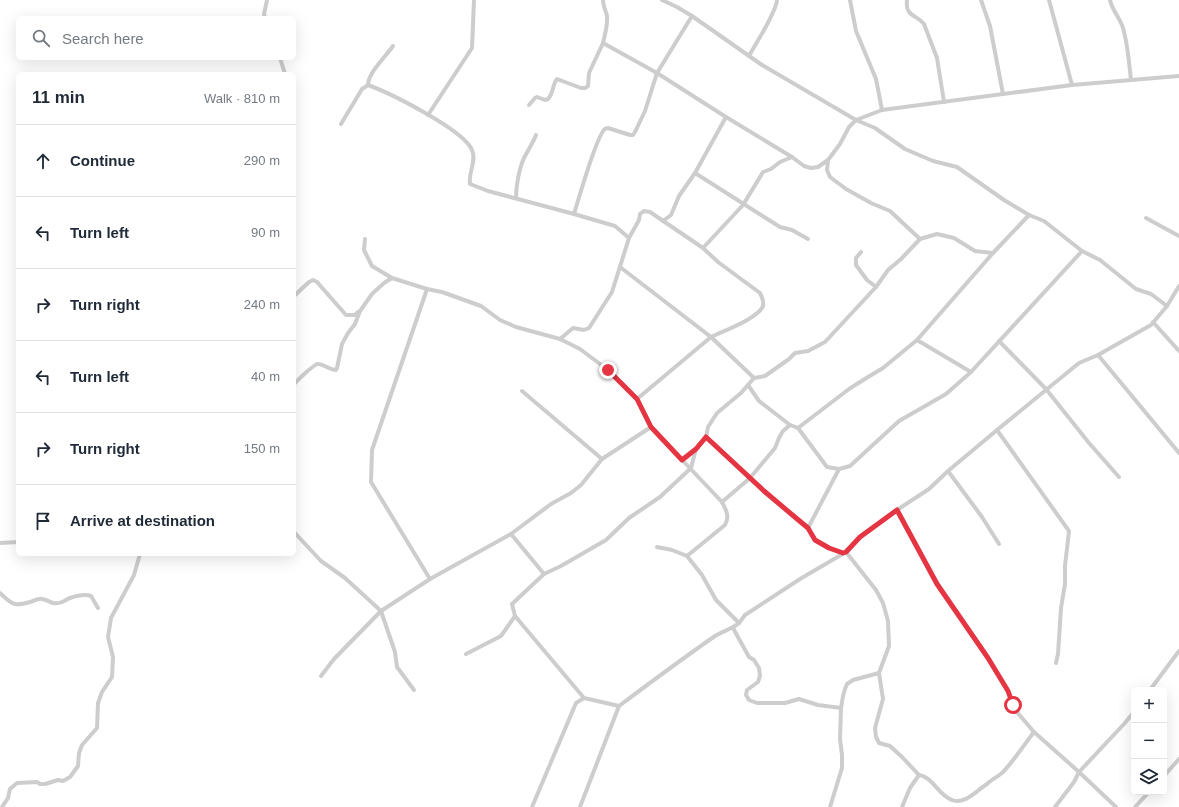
<!DOCTYPE html>
<meta charset="utf-8">
<style>
body{margin:0;font-family:Helvetica,sans-serif;background:#f6f6f7;color:#1f2937}
.controls{position:absolute;right:12px;bottom:12px;display:grid;overflow:hidden;border-radius:6px;box-shadow:0 4px 16px #0002}
.controls button{width:36px;height:36px;display:grid;place-items:center;padding:0;border:0;border-bottom:1px solid #e0e1e3;background:#fff;color:#1f2937;font:20px sans-serif}
.stop{position:absolute;width:12px;height:12px;margin:-9px;border:3px solid #e53442;border-radius:50%;background:#fff}
.stop.end{background:#e53442;border-color:#fff;box-shadow:0 1px 4px #0008}
.list{margin:0;padding:0;list-style:none}
h2{display:flex;justify-content:space-between;align-items:center;height:52px;margin:0;padding:0 16px;font-size:17px}
h2 small{font-size:13px;font-weight:400;color:#747a83}
.list li{display:grid;grid-template-columns:26px 1fr auto;gap:12px;align-items:center;box-sizing:border-box;height:72px;padding:0 16px;border-top:1px solid #e0e1e3}
.list b{display:block;font-size:15px;white-space:nowrap}
.list em{font-size:13px;font-style:normal;color:#747a83}
.icon{flex:none;width:22px;height:22px;fill:none;stroke:currentColor;stroke-width:2;stroke-linecap:round;stroke-linejoin:round}
.map{position:relative;flex:none;width:1179px;height:807px;overflow:hidden}
.search{position:absolute;background:#fff;box-shadow:0 4px 16px #0002;left:16px;top:16px;width:280px;height:44px;display:flex;align-items:center;gap:10px;box-sizing:border-box;padding:0 14px;border-radius:6px;color:#747a83;font-size:15px}
.panel{position:absolute;background:#fff;box-shadow:0 4px 16px #0002;left:16px;top:72px;width:280px;height:484px;border-radius:6px}
.map>svg:first-child{display:block}
.lines{fill:none;stroke-linecap:round;stroke-linejoin:round}
.street{stroke:#cdcdcd;stroke-width:4}
.route{stroke:#e53442;stroke-width:5}
</style>
<div class="map">
<svg width="1179" height="807" viewBox="0 0 1179 807">
<rect width="100%" height="100%" fill="#fff"/>
<g class="lines">
<g class="street">
<path d="M603,0c0,6 3,11 4,16 1,8 -2,18 -4,27l54,30 69,44 66,40 12,9 7,2 7,-1 10,-7 12,-16 9,-17 7,-7 26,-10 190,-25 107,-9"/>
<path d="M662,0l15,7 15,9"/>
<path d="M850,0l6,31 20,48 6,31"/>
<path d="M907,0c-2,17 9,14 17,24l13,34 7,44"/>
<path d="M981,0l9,26 13,68"/>
<path d="M1049,0l23,85"/>
<path d="M1110,0c2,10 10,18 13,28 5,17 6,35 8,52"/>
<path d="M265,18l-1,-4 3,-14"/>
<path d="M749,56c7,-13 27,-43 28,-56"/>
<path d="M280,58l5,16"/>
<path d="M368,85c0,-12 18,-29 25,-39"/>
<path d="M529,105l6,-7 2,-1 8,3 3,-1c6,-6 4,-14 9,-20l24,9h4l3,-2 1,-13 14,-30"/>
<path d="M428,115l44,-67 2,-48"/>
<path d="M341,124l21,-35 6,-4c22,8 96,45 104,65 5,11 -4,23 -2,34l18,7 86,23"/>
<path d="M828,160l-1,10 3,7 16,12 25,14 19,8 30,28"/>
<path d="M695,173l31,-56"/>
<path d="M516,198c0,-12 3,-29 8,-40 4,-8 9,-15 12,-23"/>
<path d="M1146,218l33,18"/>
<path d="M663,221l8,-6 8,-19 16,-23 85,54 12,3 16,9"/>
<path d="M629,238l-14,-12 -41,-12c4,-13 23,-80 31,-85 1,-1 2,-1 3,-1l22,7h3l2,-3 10,-21 12,-38 35,-57 70,49 94,55 19,8 30,21 28,12 24,6 47,33 25,15 15,6 38,30 18,9 36,29 15,5 16,12"/>
<path d="M365,239l-1,11 8,16 20,12"/>
<path d="M861,252l-5,6v7l11,15 9,7"/>
<path d="M620,267l91,70c12,-6 48,-19 52,-31 1,-4 -1,-9 -3,-13l-42,-31 -15,-14 40,-43 20,-33 8,-3 9,-7 12,-5"/>
<path d="M427,289l-55,161 -1,32 59,97"/>
<path d="M294,296l15,-14 4,-2 4,2 29,33h9l3,-3"/>
<path d="M1153,322l26,29"/>
<path d="M560,339l13,-11 11,2 5,-2 23,-36 17,-54 10,-18 1,-6 4,-3 6,1 53,36"/>
<path d="M917,340l54,32"/>
<path d="M999,341l47,48 43,54 30,34"/>
<path d="M1098,355l81,98"/>
<path d="M294,384c3,-3 20,-20 24,-20 6,0 11,6 18,6l1,-2 5,-24 6,-11 7,-9 5,-13 12,-17 12,-11 8,-5 35,11 15,3 39,14 19,14 16,7 44,12 20,10 28,21 29,29 14,28"/>
<path d="M748,385l11,16 31,24"/>
<path d="M637,399l74,-62 43,41"/>
<path d="M798,428l29,39 12,2 11,-3 49,-45 47,-27 25,-22 111,-121"/>
<path d="M997,430l72,101 -4,35v18l-4,24 -3,46 -2,9"/>
<path d="M706,437l2,-10 9,-14 24,-20 13,-15 11,-2 24,-17 6,-6 13,-2 17,-9 51,-55 12,-17 13,-11 19,-20 17,-5 17,4 21,13 18,2"/>
<path d="M602,459l49,-32 71,75c4,8 8,14 3,23l-38,31"/>
<path d="M683,459l13,-10"/>
<path d="M948,471l34,46 17,27"/>
<path d="M722,502l28,-24 25,-30 4,-10 4,-7 7,-6 8,3 51,-39 19,-12 15,-9 34,-28 76,-87 36,-38"/>
<path d="M897,510l40,73 51,75 20,33 8,20 18,21 45,40 37,35"/>
<path d="M808,528l31,-59"/>
<path d="M294,532l27,29 24,17 36,33 49,-32 81,-45 40,-30 20,-11 10,-8 21,-26 -80,-68"/>
<path d="M511,534l33,40"/>
<path d="M0,543l18,-1"/>
<path d="M846,552l30,38 7,13 5,18 1,25 -10,27 4,26 -8,29 1,9 3,6 11,3 12,11 17,18 -9,13 -8,19"/>
<path d="M0,593c12,11 13,14 30,9 4,-1 8,-4 12,-3 8,1 10,7 20,3 3,-1 5,-3 8,-4 6,-2 15,-4 21,-2l7,12"/>
<path d="M515,616l-3,-12 32,-30 17,-8 45,-26 23,-22 31,-21 31,-29 5,-19 10,-12 58,54 32,27 12,10 7,12 14,8 14,5"/>
<path d="M739,623l6,-8 55,-36 46,-27 14,-15 37,-27 32,-21 19,-18 49,-41 82,-67 19,-8 53,-30 16,-19 12,-20"/>
<path d="M733,628l16,29 5,3 5,8 1,8 -2,6 -11,8 -1,5 3,5 8,3h28l14,-4 19,6 23,3"/>
<path d="M466,654l35,-18 14,-20 69,82"/>
<path d="M321,676l13,-17 47,-48 14,41 2,15 17,23"/>
<path d="M1150,690l29,-39"/>
<path d="M919,775c14,2 19,20 33,25 13,5 25,-10 35,-16 4,-4 10,-7 15,-11 12,-12 21,-27 32,-41"/>
<path d="M1164,776l15,-17"/>
<path d="M2,807l6,-9 2,-9 7,-6 20,-1 3,2h5l13,-4 5,1 7,-4 8,-11 1,-13 3,-8 15,-17 1,-25 4,-11 10,-15 1,-20 -5,-20 3,-19 23,-43 6,-21"/>
<path d="M532,807l44,-104 8,-5 35,8c32,-24 63,-47 96,-70 8,-5 17,-7 24,-13l-23,-23 -14,-25 -15,-19 -15,-6 -15,-3"/>
<path d="M580,807l39,-101"/>
<path d="M830,807l12,-39v-13l-2,-16 1,-31 2,-12 2,-7 2,-5 6,-4 26,-7"/>
<path d="M1055,807l19,-25 5,-10 45,-48 10,-12"/>
<path d="M1135,807l14,-15"/>
</g>
</g>
<g class="lines">
<path class="route" d="M608,370l29,29 14,28 31,33 14,-11 10,-12 58,54 32,27 12,10 7,12 14,8 14,5 3,-1 14,-15 37,-27 40,74 51,74 20,33 5,14"/>
</g>
</svg>
<div class="controls">
<button>+</button>
<button>−</button>
<button><svg class="icon" aria-label="layers" viewBox="0 0 24 24"><path d="M12 4l9 5-9 5-9-5zM3 14l9 5 9-5"/></svg></button>
</div>
<div class="stop" style="left:1013px;top:705px"></div>
<div class="stop end" style="left:608px;top:370px"></div>
<div class="search"><svg class="icon" aria-label="search" viewBox="0 0 24 24"><circle cx="10" cy="10" r="6"/><path d="M15 15l6 6"/></svg>Search here</div>
<section class="panel">
<h2>11 min<small>Walk · 810 m</small></h2>
<ul class="list">
<li><svg class="icon" aria-label="ahead" viewBox="0 0 24 24"><path d="M12 20V5M6 11l6-6 6 6"/></svg><div><b>Continue</b></div><em>290 m</em></li>
<li><svg class="icon" aria-label="left" viewBox="0 0 24 24"><path d="M17 20v-9H6M10 6l-5 5 5 5"/></svg><div><b>Turn left</b></div><em>90 m</em></li>
<li><svg class="icon" aria-label="right" viewBox="0 0 24 24"><path d="M7 20v-9h11M14 6l5 5-5 5"/></svg><div><b>Turn right</b></div><em>240 m</em></li>
<li><svg class="icon" aria-label="left" viewBox="0 0 24 24"><path d="M17 20v-9H6M10 6l-5 5 5 5"/></svg><div><b>Turn left</b></div><em>40 m</em></li>
<li><svg class="icon" aria-label="right" viewBox="0 0 24 24"><path d="M7 20v-9h11M14 6l5 5-5 5"/></svg><div><b>Turn right</b></div><em>150 m</em></li>
<li><svg class="icon" aria-label="arrive" viewBox="0 0 24 24"><path d="M6 21V4h12l-3 4 3 4H6"/></svg><div><b>Arrive at destination</b></div></li>
</ul>
</section>
</div>
